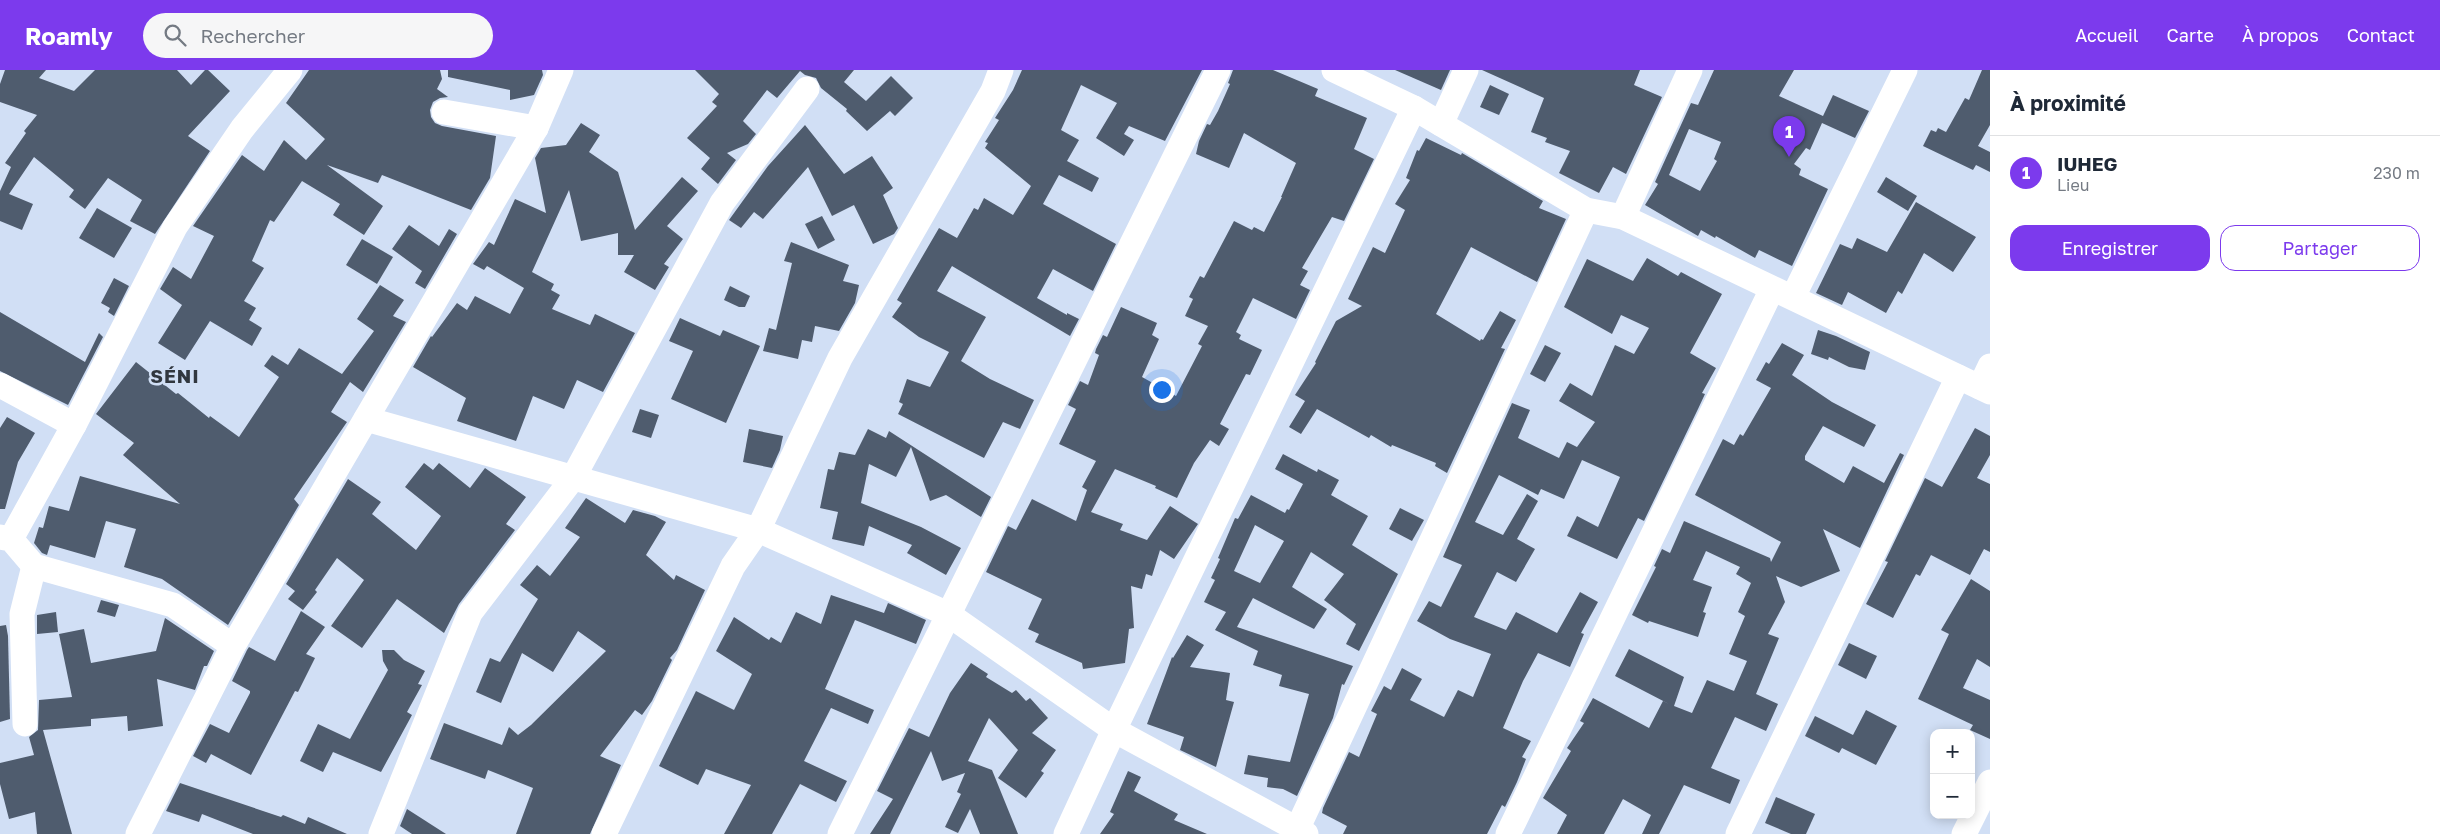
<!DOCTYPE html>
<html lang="fr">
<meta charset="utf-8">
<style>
body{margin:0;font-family:"Golos Text",sans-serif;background:#f6f6f7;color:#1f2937}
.controls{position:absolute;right:15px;bottom:15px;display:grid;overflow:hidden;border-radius:10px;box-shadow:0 2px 12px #0003}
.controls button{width:45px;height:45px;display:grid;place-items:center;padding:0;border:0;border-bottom:1px solid #e0e1e3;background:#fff;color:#1f2937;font:25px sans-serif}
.you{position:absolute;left:1161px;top:319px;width:18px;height:18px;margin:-12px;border:4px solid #fff;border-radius:50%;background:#1a73e8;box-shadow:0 0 0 8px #1a73e833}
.badge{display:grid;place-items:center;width:32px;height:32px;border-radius:50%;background:#7c3aed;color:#fff;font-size:16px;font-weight:700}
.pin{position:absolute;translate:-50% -41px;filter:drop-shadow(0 1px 2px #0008)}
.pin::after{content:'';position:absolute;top:26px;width:18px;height:15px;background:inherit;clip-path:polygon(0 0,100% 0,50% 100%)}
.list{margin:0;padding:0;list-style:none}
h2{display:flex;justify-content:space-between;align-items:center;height:65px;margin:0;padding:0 20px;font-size:21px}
h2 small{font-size:16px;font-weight:400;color:#747a83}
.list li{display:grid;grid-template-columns:32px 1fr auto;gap:15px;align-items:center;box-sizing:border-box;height:75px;padding:0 20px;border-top:1px solid #e0e1e3}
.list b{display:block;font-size:19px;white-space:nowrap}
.list p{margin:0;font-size:16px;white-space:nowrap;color:#747a83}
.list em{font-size:16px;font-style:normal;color:#747a83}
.actions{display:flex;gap:10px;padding:15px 20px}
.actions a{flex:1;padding:11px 0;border:1px solid #7c3aed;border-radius:15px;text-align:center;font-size:18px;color:#7c3aed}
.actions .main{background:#7c3aed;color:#fff}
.icon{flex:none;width:28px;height:28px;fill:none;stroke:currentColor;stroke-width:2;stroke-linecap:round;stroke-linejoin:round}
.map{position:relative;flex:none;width:1990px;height:764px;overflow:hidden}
header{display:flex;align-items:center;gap:30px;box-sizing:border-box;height:70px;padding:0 25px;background:#7c3aed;color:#fff}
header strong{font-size:24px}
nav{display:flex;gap:28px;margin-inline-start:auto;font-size:18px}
.search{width:350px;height:45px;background:#f6f6f7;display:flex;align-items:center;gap:12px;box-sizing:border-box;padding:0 18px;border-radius:28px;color:#747a83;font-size:19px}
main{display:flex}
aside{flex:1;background:#fff}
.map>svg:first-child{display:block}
.building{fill:#4f5c6e;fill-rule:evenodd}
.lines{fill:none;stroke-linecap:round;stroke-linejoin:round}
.minor{stroke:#fff;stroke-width:25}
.labels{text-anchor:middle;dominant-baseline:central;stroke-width:5;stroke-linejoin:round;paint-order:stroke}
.district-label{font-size:19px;font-weight:bold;letter-spacing:1px;fill:#31373f;stroke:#d1dff5}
</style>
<header>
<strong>Roamly</strong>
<div class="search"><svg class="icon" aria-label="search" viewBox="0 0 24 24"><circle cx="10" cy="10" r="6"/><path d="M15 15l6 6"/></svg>Rechercher</div>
<nav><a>Accueil</a><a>Carte</a><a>À propos</a><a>Contact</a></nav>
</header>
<main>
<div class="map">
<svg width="1990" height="764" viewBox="0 0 1990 764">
<rect width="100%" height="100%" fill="#d1dff5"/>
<g class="building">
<path d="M5,0h41l-7,8 35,13 21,-21h82l14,15 14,-15h3l22,21 -42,45 22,15 -55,83 -25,-13 12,-21 -34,-22 -23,31 -16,-12 5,-7 -40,-33 -25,37 24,10 -11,26 -22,-9v-30l11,-24 -6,-4 21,-30 -2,-2 13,-16 -37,-13v-18z"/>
<path d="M309,0h131l2,9 -5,10 11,8 -8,1 -7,4 -3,8 1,7 4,6 7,3 54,10 -6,42 -19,32 -89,-35 -4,8 -51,-18 56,41 -19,29 -31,-20 7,-11 -38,-23 -28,41 -4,-2 -18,41 12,7 -20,33 12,7 -7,12 13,8 -10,18 -42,-25 -25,39 -27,-17 24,-38 -22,-16 13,-22 18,12 23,-43 -21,-10 49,-71 22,16 20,-31 22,20 19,-21 -39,-36z"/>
<path d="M448,0h94l1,5 -9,20 -24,5v-10l-62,-13z"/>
<path d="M695,0h159l-10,12 22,19 25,-25 22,22 -18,18 -5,-5 -23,20 -21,-20 1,-2 -26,-21 -5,-10 -11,-3 -5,-4 -23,27 -10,-8 -24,31 13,13 -8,10 -21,9 9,7 -18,24 -17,-15 9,-11 -23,-20 30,-32 -5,-4 7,-8z"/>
<path d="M1022,0h180l-37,71 -36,-15 -5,8 10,6 -10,16 -28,-18 21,-35 -36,-18 -20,45 18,10 -12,21 32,17 -7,14 -33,-17 -16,29 73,40 -23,47 -40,-22 -16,29 30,17v-2l12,6 -9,17 -118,-70 -15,25 49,26 -25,44 29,18 44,21 -14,29 -17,-7 -19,36 -86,-44 5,-10 -4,-2 8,-23 23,8 19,-35 -30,-15 -27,-20 10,-14 -5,-3 42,-72 18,10 17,-30 4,2 6,-12 29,17 18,-29 -46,-38 3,-5 -3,-1 14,-22 -4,-2 18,-28z"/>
<path d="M1233,0h40l45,19 -3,7 52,22 -13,31 20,10 -30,62 -12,-4 -30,51 6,3 -8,14 10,5 -14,29 -43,-21 -17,34 5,3 -2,4 23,11 -12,25 -4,-1 -26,50 9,5 -10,17 -9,-6 -16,23 -17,35 -22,-10 1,-2 -41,-17 -24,43 32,12 -3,6 27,10 23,-34 28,18 -24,35 -14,-9 -8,26 -6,-2 -4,15 -11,-3 3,42 -5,1 -4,34 -42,6 -1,-6 -47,-21 4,-8 -11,-5 14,-30 -56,-27 22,-46 8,4 16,-31 44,22 11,-31 -5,-3 14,-26 -37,-17 17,-35 -8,-4 12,-24 8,4 11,-30 -4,-2 1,-4 7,-14 4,2 14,-30 36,16 -5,12 7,4 -17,38 34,19 26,-50 -4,-2 10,-18 -23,-10 8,-17 -4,-2 11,-21 4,2 30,-57 18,9 2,-3 10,5 18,-35h-1l15,-34 -52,-30 -15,35 -33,-14 3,-13 8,-17 3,1 8,-14 12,-27 -2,-1z"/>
<path d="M1395,0h55l-9,20z"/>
<path d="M1482,0h158l-6,15 28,12 -36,77 -13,-7 -14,26 -40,-20 11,-22 -25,-9 2,-4 -16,-6 13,-34z"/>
<path d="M1714,0h80l-15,26 44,20 10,-21 36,16 -14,27 -33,-15 -12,27 -4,-2 -12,16 7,5 -2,6 29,14 -36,77 -33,-16 -4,8 -39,-22 -1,2 -14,-8 -3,6 -53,-31 13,-21 -3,-2 36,-79 7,2zM1689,59l32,13 -7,17 3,2 -17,30 -31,-16z"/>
<path d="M1982,0h8v55l-12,21 12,6v20l-14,-7 -3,5 -50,-24 8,-16 5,2 2,-4 8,4 19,-34 4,2z"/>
<path d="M1490,15l19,9 -10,21 -19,-8z"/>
<path d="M581,53l19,12 -11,17 29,20 17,58 47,-53 16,14 -31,35 16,13 -19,25 5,3 -14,23 -31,-18 10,-17h-16v-22l-37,8 -12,-51 -37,82 22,12 -3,6 9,5 -8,14 38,16 5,-11 40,19 -32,59 -26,-12 -13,29 -31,-13 -17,45 -59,-20 9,-23 -53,-31 18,-31 1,1 25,-34 10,7 8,-14 35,18 14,-26 -37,-22 -3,4 -11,-6 16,-22 5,3 21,-46 31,14 -11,-55 6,-10 25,-3z"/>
<path d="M805,55l39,49 28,-18 21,32 -10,7 15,33 -4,6 -21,10 -19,-39 -22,11 -24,-49 -45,52 -9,-7 -13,16 -12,-8 39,-54z"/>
<path d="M1426,68l35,17 1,-2 81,48 -4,7 27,11 -29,63 -66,-35 -35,67 44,27 1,-2 2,1 17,-29 16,9 -15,28 4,1 -58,124 -12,-7 1,-3 -44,-18 -1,2 -20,-12 -2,3 -52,-29 -16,25 -12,-7 16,-26 -10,-6 21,-32 -1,-1 21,-41 26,-15 -14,-7 25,-52 12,6 20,-43 -10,-6 15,-24 -4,-2 11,-28 2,1z"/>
<path d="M1886,107l31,19 -9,15 -31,-19z"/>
<path d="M1916,132l60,35 -23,35 -29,-19 -22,41 -4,-3 -12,22 -38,-21 -6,13 -26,-12 24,-49 12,5 5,-11 30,14z"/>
<path d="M97,138l35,20 -18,30 -35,-20z"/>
<path d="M822,146l13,24 -17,9 -13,-25z"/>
<path d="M409,155l30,21 10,-17 8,5 -32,55 -10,-6 7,-12 -30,-22z"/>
<path d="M362,169l31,18 -16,27 -31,-19z"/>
<path d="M791,172l58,23 -6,16 16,4 -4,18 -16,28 -24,-5 -3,16 -10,-2 -4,19 -35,-8 6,-23 7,2 16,-67 -8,-2z"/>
<path d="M1647,188l31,18 3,-4 41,22 -32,59 26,15 -14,25 3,1 -7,15 -54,112 -6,-3 -21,41 -50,-23 10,-20 21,11 22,-50 -38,-17 -18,39 -23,-10 -3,6 -39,-20 -24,47 28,13 24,-41 11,7 -21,38 18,10 -19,33 -19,-10 -23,45 32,13 10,-18 41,21 23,-41 18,10 -17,31 3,1 -14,33 -32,-14 -15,28 -20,47 28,13 -9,16 4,2 -9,23 -12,25 -3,-2 -15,29h-144l4,-8 -25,-13 1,-5 26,-56 10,5 18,-43 -6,-3 13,-25 7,4 11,-22 20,11 -12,21 34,17 14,-27 15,7 18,-43 -41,-15 -33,-18 12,-20 12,6 21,-42 -19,-8 69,-154 18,7 -12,28 41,20 8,-16 10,5 18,-25 -36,-21 11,-18 22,13 23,-51 19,9 15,-26 -28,-13 -9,19 -48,-27 23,-48 46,22z"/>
<path d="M114,208l15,8 -15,30 -6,-4 2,-4 -9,-5z"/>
<path d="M380,215l24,15 -11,16 13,6 -43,70 -13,-10 -19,30 16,10 -53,77 5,6 -71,120 -66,-46 -38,-12 12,-38 -30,-8 -11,37 -45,-13 -3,10 -5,-2 -8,-10 5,-16 4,1 6,-22 20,5 11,-35 100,28 -57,-49 11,-12 -38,-29 40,-52 40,32 2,-1 31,25 1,-2 29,21 40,-60 -15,-11 8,-11 16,10 11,-17 43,26 32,-43 -17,-12z"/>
<path d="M730,216l20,10 -5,11h-6l-15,-7z"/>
<path d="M0,242l85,50 14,-29 4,4 -35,68 -68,-34z"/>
<path d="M680,248l40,18 3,-6 37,16 -34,77 -55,-24 22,-48 -24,-10z"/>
<path d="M1818,260l18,6 34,16 -5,18 -16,-3 -20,-10 -1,3 -17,-6z"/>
<path d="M1782,273l22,12 -12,20 40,27 44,23 -12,22 -41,-21 -18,30v4l39,23 9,-17 31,17 16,-30 4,2 -44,93 -37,-19 17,42 -39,16 -25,-11 9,26 -17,32 11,4 -23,56 22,10 -12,27 -31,-14 -24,51 29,12 -10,24 -46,-19 -25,49h-17l9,-19 -28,-16 -19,35h-47l10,-19 -24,-17 28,-47 -4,-3 17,-25 -4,-2 13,-23 56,30 14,-27 6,3 -54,-28 14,-27 55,28 -10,29 18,7 15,-33 27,11 13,-30 -18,-7 16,-38 -7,-4 13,-29 -15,-9 4,-7 -34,-16 -13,29 19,7 -9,25 3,1 -8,24 -49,-16 -1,2 -16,-8 24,-48 -2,-1 8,-17 8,4 14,-32 86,37 1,4 10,-20 -86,-47 28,-56 11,6 6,-11 3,2 28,-48 -15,-8 10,-18 3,2z"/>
<path d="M1545,275l16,8 -16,29 -15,-8z"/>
<path d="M640,339l19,6 -8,23 -19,-6z"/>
<path d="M7,347l28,16 -17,29 -13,47h-5v-81z"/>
<path d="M1975,358l15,8v19l-13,23 13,6v68l-6,-3 -14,26 -39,-20 -11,21 -4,-2 -23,44 -27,-14 22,-42 -3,-1 40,-83 17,9z"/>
<path d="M749,359l34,7 -3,14 -8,18 -29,-6z"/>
<path d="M868,359l18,9 3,-7 102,66 -10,20 -35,-22 -16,6 -19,-54 -15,30 -27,-13 -8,39 60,24 40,21 -15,27 -39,-22 5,-8 -43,-19 -5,20 -32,-7 6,-27 -18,-4 8,-39 6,1 5,-18 16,3z"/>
<path d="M1283,384l34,18 1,-3 21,11 -8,15 37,21 -16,29 46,29 -39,77 -13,-7 10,-20 -32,-24 20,-26 -33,-22 -19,35 35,22 -13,20 -61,-31 -16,29 116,39 -9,19 -2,-1 -9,34 -36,78 -14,-7 -16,-2 1,-9 -24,-4 4,-19 42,7 19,-68 -30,-8 3,-11 -29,-10 5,-14 -43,-21 11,-18 -22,-10 11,-22 -4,-2 9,-19 -2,-1 17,-40 3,1 13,-24 34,18 2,-4 2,1 14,-26 -28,-15zM1255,455l29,16 -24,42 -26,-12z"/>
<path d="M424,393l9,7 6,-7 31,25 15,-20 41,29 -20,27 9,6 -56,74 -15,29 -47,-34 -35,49 -31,-22 33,-46 -27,-22 -22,32 2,2 -14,18 -15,-11 7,-8 -9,-7 62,-105 33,23 -9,12 44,36 25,-34 -36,-29z"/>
<path d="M586,428l39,25 8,-13 22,6 11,6 -20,33 28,25 2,-5 29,15 -28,60 -7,8 2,2 -20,41 -10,14 -7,-5 -35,46 21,9 -31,69h-74l17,-46 -45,-18 -3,9 -55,-20 14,-36 58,22 7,-18 9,8 13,-10 75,-74 -28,-20 -25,41 -31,-19 -21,50 -25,-11 14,-34 10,4 38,-63 -18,-14 17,-20 13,11 30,-39 -15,-9z"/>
<path d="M1400,438l24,12 -12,21 -23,-12z"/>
<path d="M1971,509l19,12v76l-13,-8 -14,29 27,12v39l-20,-9 3,-5 -55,-26 31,-65 -8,-4z"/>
<path d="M831,525l53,18 4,-10 38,17 -10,24 -61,-24 -30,69 49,21 -6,14 -37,-16 -27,53 43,20 -11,21 -36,-18 -28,50h-48l27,-49 -45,-16 -8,16 -39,-19 37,-75 38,19 18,-36 -36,-23 18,-34 35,23 2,-3 10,6 15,-31 25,12z"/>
<path d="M101,530l18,5 -4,12 -18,-5z"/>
<path d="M301,541l24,16 -19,27 9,4 -17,34 -3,-1 -44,84 -40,-21 -5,9 -13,-7 17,-32 19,9 21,-40v-2l-18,-10 15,-31 2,-3 26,14z"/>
<path d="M56,542l2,20 -21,2v-19z"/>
<path d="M165,548l49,33 -7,15h-3l-9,24 -38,-11 6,47 -35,5 -1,-15 -36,3v7l-48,4 29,104h-35l-2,-22 -26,7 -9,-35v-21l34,-8 -5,-18 9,-7 1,-30 33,-3 -13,-63 25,-5 7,34 65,-12z"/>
<path d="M6,555l2,11 2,83 -10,3v-96z"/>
<path d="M1187,565l17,10 -14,22 40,6 -4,27 8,2 -18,65 -36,-17 4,-13 -37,-13 25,-67 1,1z"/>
<path d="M1849,573l28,13 -11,23 -28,-14z"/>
<path d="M382,580h12l10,10 21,11 -7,13 4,1 -15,27 5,3 -31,57 -48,-20 -10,20 -23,-11 18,-37 32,15 38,-69 -5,-9z"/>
<path d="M971,593l17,11 -2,3 26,16 4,-3 10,11 4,-3 18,20 -16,15 24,17 -15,21 3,2 -18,25 -28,-20 20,-28 -29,-32 -21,43 24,9 26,64h-38l-10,-25 -12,24 -13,-6 16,-33 -4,-2 8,-19 -23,8 -11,-30 -41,83h-20l23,-35 -16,-8 32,-63 20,9 21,-44z"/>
<path d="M1866,640l31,16 -21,39 -34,-17 -3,5 -34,-17 10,-20 38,19z"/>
<path d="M1128,701l13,6 -7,14 44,23 -4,6 33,14h-107l14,-20 -4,-2z"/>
<path d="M180,713l101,34 2,-2 22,9 3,-7 39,17h-94l-51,-20 -3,8 -33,-11z"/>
<path d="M1776,727l39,17 -9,20h-15l-26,-11z"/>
<path d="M407,739l39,25h-34l-12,-8z"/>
</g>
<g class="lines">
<g class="minor">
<path d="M1334,0l80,38 172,102 37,7 367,175"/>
<path d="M444,42l92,16"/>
<path d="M1441,54l25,-54"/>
<path d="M1623,147l67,-147"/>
<path d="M1793,227l112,-227"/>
<path d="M0,315l74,40"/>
<path d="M1980,317l10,-21"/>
<path d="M366,349l392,111 190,84 166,116 192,104"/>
<path d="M0,467l11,2 23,27 139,39 60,41"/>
<path d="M11,469l63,-114 101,-198 67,-98 48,-59"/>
<path d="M25,654l-3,-110 12,-48"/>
<path d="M138,764l95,-188 303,-518 25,-58"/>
<path d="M381,764l89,-221 103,-135 149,-275 85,-114"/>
<path d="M604,764l129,-268 25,-36 82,-172 153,-267 8,-21"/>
<path d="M840,764l378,-764"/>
<path d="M1066,764l48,-104 300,-622"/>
<path d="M1295,764l291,-624"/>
<path d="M1508,764l264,-545"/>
<path d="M1738,764l220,-457"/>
<path d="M1964,764l26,-52"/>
</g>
</g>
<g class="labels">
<g class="district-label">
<text x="175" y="305">SÉNI</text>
</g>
</g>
</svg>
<div class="controls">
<button>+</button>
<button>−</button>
</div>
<div class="you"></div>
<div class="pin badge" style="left:1789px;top:87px">1</div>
</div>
<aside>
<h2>À proximité<small></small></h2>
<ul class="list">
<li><span class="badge">1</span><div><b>IUHEG</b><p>Lieu</p></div><em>230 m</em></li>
</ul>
<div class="actions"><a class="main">Enregistrer</a><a>Partager</a></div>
</aside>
</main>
